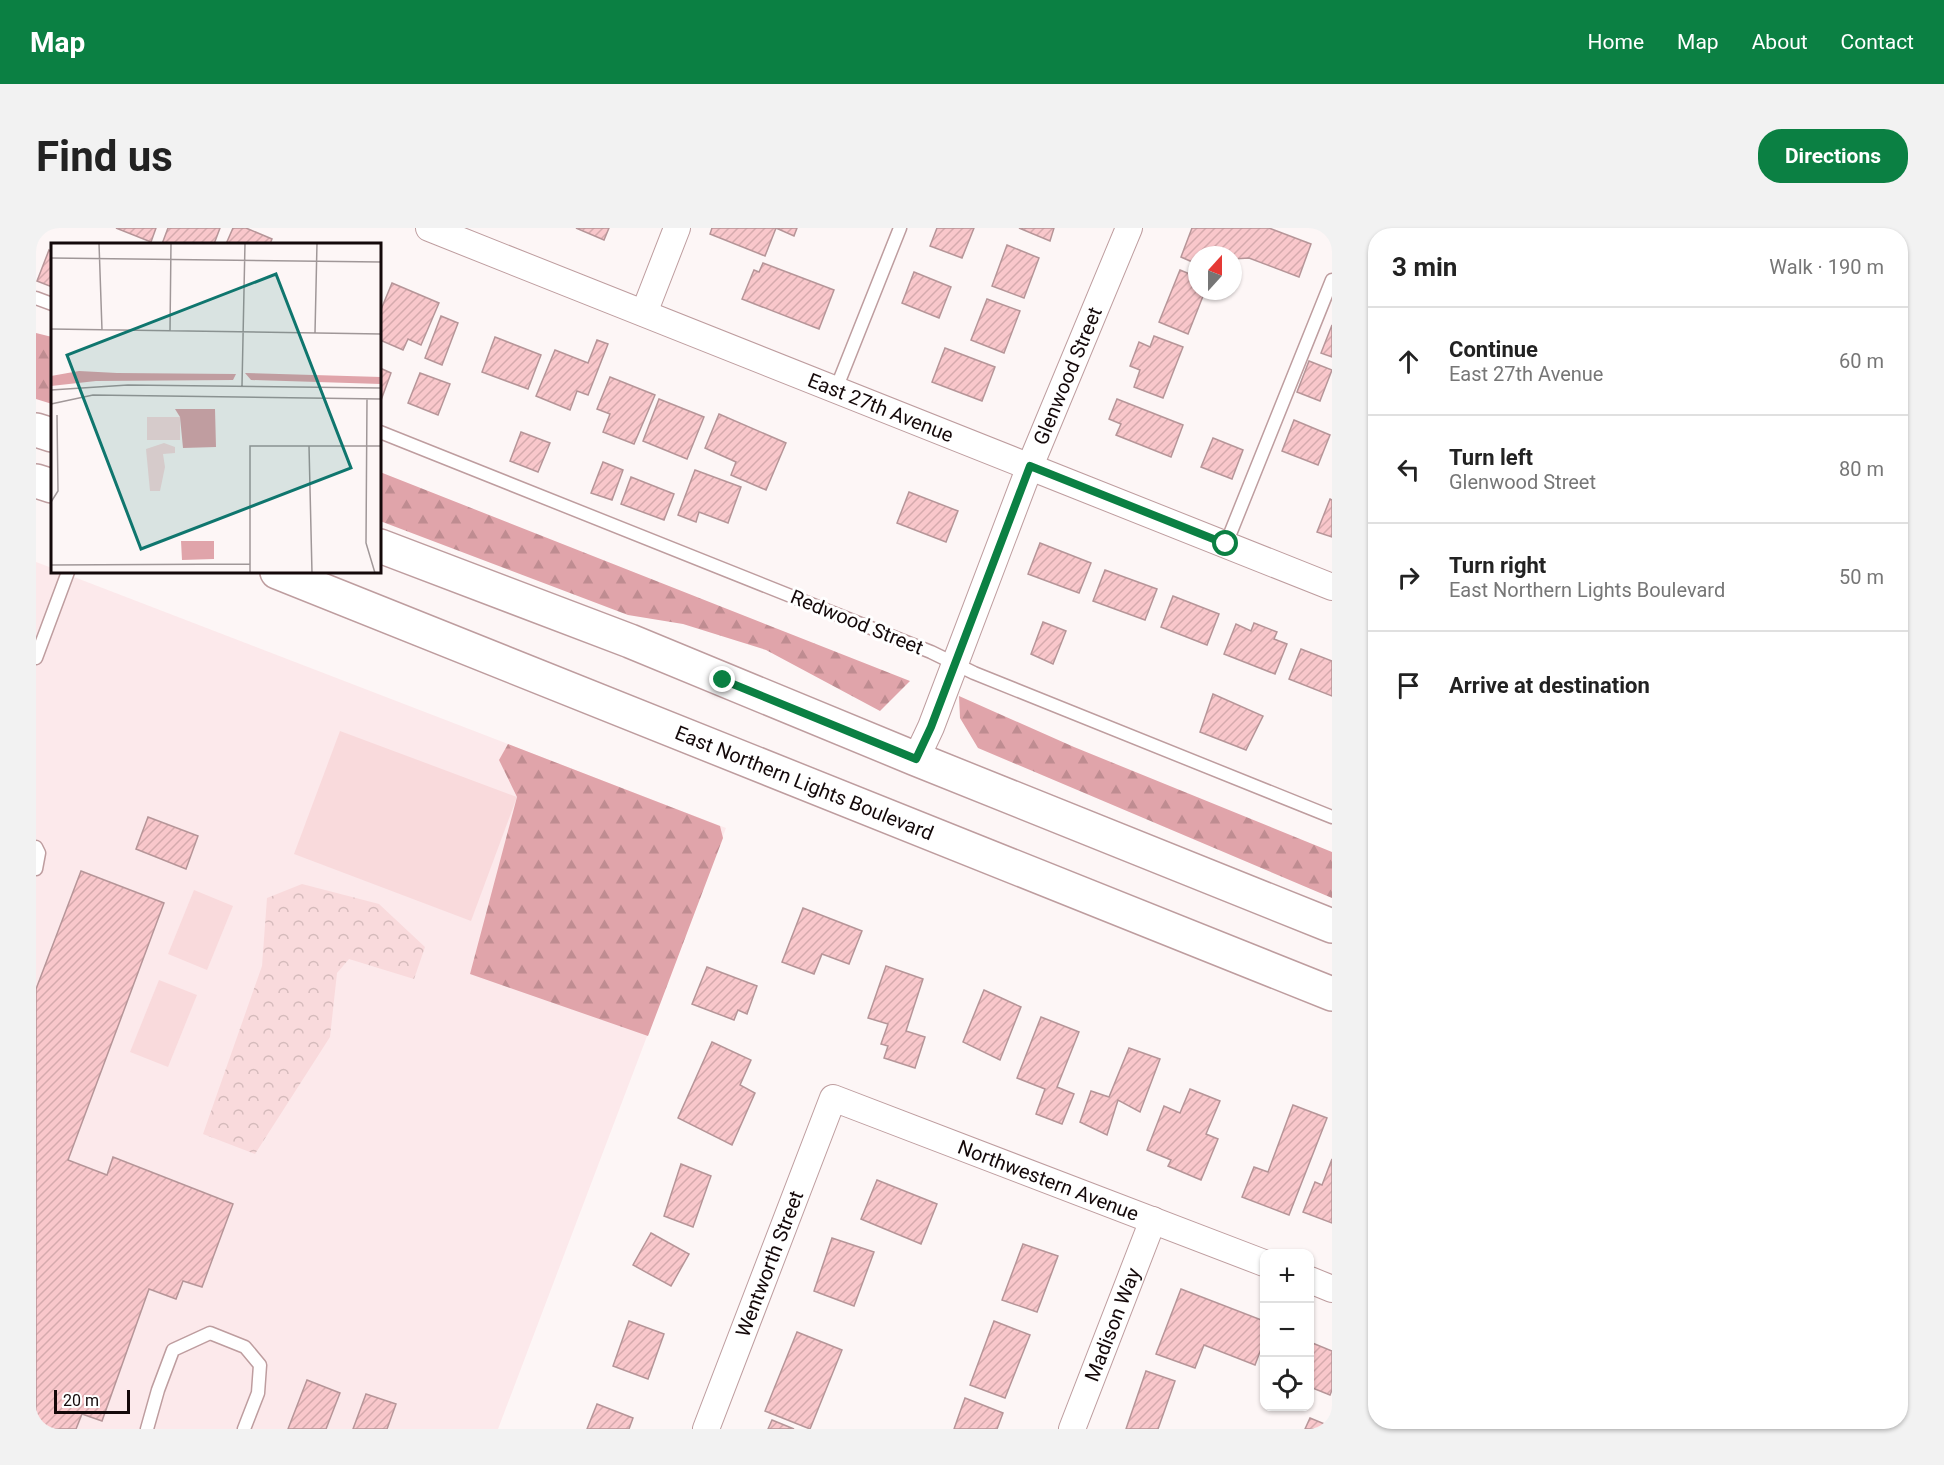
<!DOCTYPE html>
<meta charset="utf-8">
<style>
body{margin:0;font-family:Roboto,sans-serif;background:#f2f2f2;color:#222}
.controls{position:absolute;right:18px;bottom:18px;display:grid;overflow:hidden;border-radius:12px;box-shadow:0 2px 4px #0004}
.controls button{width:54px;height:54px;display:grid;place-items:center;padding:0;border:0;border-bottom:2px solid #e0e0e0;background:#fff;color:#222;font:30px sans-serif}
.compass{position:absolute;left:1152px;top:18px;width:54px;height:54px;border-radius:50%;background:#fff;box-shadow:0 2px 4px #0004;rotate:21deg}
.scale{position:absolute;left:18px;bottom:15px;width:76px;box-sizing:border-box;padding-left:6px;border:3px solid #14090a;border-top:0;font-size:16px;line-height:21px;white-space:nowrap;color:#14090a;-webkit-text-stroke:4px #fff;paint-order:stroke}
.stop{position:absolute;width:18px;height:18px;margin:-14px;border:4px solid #0b8043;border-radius:50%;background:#fff}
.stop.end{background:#0b8043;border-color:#fff;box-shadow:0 2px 6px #0008}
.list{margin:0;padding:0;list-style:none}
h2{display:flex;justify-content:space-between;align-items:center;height:78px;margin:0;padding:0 24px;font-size:26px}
h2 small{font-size:20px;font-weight:400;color:#767676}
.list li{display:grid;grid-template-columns:39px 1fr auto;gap:18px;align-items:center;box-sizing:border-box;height:108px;padding:0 24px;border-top:2px solid #e0e0e0}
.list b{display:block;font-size:22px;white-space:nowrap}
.list p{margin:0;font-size:20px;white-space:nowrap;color:#767676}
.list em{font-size:20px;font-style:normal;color:#767676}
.icon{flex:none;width:33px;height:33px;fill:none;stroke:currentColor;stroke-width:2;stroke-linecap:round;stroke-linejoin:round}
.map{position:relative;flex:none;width:1296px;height:1201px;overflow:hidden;border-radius:24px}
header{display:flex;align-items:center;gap:36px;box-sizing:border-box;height:84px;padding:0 30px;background:#0b8043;color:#fff}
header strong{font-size:28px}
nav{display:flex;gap:33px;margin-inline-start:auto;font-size:21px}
.intro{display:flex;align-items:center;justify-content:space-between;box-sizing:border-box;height:144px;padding:0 36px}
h1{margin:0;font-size:42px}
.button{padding:15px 27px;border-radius:24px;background:#0b8043;color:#fff;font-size:21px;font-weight:700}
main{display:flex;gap:36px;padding:0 36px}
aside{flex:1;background:#fff;border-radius:24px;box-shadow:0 2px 4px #0004}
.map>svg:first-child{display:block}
.built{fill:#fce9eb}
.green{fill:#f9dadc}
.forest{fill:url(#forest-firs)}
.park{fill:url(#park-crowns)}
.building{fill:url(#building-hatch);stroke:#b69598;stroke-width:1.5}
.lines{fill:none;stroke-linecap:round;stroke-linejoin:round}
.lane-casing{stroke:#be9d9f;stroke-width:15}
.street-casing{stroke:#be9d9f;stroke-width:28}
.primary-casing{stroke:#be9d9f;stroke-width:36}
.lane{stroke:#fff;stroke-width:12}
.street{stroke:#fff;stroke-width:26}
.primary{stroke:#fff;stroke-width:33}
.route{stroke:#0b8043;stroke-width:8}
.labels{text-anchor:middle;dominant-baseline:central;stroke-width:6;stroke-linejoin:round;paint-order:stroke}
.street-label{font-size:20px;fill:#14090a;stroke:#fff}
.inset-road{fill:none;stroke:#a09798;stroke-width:1.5}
.view{fill:#0f766e;fill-opacity:0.15;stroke:#0f766e;stroke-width:3}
.inset-edge{fill:none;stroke:#14090a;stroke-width:3}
</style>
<header>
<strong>Map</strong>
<nav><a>Home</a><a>Map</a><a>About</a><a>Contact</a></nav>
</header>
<div class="intro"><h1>Find us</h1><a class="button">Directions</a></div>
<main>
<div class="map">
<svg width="1296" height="1201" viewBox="0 0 1296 1201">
<defs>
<pattern id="forest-firs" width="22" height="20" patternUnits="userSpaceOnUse" patternTransform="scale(1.5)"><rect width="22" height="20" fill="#e0a4aa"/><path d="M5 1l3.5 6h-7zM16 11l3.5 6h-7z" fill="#bf8c91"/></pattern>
<pattern id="park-crowns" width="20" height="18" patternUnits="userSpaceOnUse" patternTransform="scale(1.5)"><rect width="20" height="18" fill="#f9dadc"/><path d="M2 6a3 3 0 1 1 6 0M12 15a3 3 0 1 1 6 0" fill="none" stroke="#d5babb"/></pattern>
<pattern id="building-hatch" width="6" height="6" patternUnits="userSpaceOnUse" patternTransform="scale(1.5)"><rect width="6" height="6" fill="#f9c7cb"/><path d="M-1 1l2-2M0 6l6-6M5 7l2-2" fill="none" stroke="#d5aaad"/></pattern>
</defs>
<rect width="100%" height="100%" fill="#fdf6f6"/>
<path class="built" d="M0,334l16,6v4h9l665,256 -228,601h-422l6,-15 67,-125 27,10 7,-18 19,5 31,-82 -120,-47 -6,18 -39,-15 96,-257 -83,-32 -45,118z"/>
<g class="green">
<path d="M304,503l177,66 -46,124 -177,-67z"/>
<path d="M158,662l39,16 -26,64 -39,-16z"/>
<path d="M123,752l38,15 -29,72 -38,-15z"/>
</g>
<g class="forest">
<path d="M0,105l16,4v67l-16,-5z"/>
<path d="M344,244l530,209 -30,30 -114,-61 -83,-26 -55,-9 -248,-94z"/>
<path d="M923,468l115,51 258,105v46l-354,-150 -18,-30z"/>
<path d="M472,516l212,82 3,12 -75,198 -178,-62 47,-177 -18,-37z"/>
</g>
<path class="park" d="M266,656l77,20 46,43 -11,32 -65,-20 -12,14 -7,64 -75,117 -52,-20 59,-168 5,-68z"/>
<g class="building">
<path d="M80,0h40l-5,14z"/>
<path d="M132,0h52l-6,16h-52z"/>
<path d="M197,0h13l26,11 -2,5h-44z"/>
<path d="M540,0h33l-5,12z"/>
<path d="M676,0h85l-3,8 -18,-8 -11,28 -55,-22z"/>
<path d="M901,0h37l-12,30 -32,-12z"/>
<path d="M983,0h35l-4,13z"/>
<path d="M1156,0h77l42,16 -12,33 -50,-19 -16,1v-4h-36v9l-16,-7z"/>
<path d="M971,17l32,13 -15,40 -32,-12z"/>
<path d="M13,22l3,2v35l-15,-6z"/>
<path d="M727,35l71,27 -15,39 -77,-30 12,-29 5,2z"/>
<path d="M1144,42l17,7v14h8l-17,43 -29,-12z"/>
<path d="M878,44l37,15 -12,31 -37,-15z"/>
<path d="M356,55l47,20 -18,42 -13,-6 -5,11 -23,-10v-28z"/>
<path d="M951,71l33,12 -16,42 -33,-13z"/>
<path d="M405,88l17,7 -16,42 -17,-7z"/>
<path d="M1296,97v32l-11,-4z"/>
<path d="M1118,108l29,11 -20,51 -29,-11 6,-17 -10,-4 9,-24 11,5z"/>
<path d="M459,109l46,18 -13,34 -46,-17z"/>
<path d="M561,112l11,4 -20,51 -11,-4 -7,19 -34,-14 19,-46 33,13z"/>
<path d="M909,120l50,19 -13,34 -50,-19z"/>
<path d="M1273,133l23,9 -12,31 -23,-9z"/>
<path d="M344,140l11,5 -11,30z"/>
<path d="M384,145l30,11 -12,31 -30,-12z"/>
<path d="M574,149l45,18 -21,49 -31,-12 7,-18 -13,-5z"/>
<path d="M623,171l45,18 -17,42 -44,-18z"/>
<path d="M1081,171l66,26 -12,32 -55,-22 5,-11 -12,-5z"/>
<path d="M683,186l67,29 -20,47 -35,-15 5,-13 -31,-14z"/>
<path d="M1258,192l36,15 -12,30 -36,-14z"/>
<path d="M485,204l29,11 -12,29 -28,-11z"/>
<path d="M1177,210l30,12 -11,29 -31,-12z"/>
<path d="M567,234l20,8 -11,30 -21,-7z"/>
<path d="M659,242l46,17 -13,36 -29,-11 -3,10 -18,-7z"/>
<path d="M595,249l43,17 -10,26 -43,-16z"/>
<path d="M873,264l49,19 -12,31 -49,-19z"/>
<path d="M1294,271l2,1v37l-15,-5z"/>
<path d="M1004,315l51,20 -12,30 -51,-19z"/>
<path d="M1069,342l52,19 -12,31 -52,-19z"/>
<path d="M1137,368l46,18 -12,31 -46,-18z"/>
<path d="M1007,394l23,9 -13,33 -22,-10z"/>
<path d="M1218,395l23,9 -3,7 13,5 -12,30 -51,-20 12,-30 15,7z"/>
<path d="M1265,421l31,12v35l-43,-17z"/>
<path d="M1177,466l50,22 -17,34 -46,-18z"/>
<path d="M112,589l50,19 -12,33 -50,-20z"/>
<path d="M45,643l83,32 -96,257 39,15 6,-18 120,47 -31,83 -19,-6 -7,18 -27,-10 -47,132 -20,-7 -6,15h-40v-440z"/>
<path d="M767,680l59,23 -13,33 -27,-10 -8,20 -32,-12z"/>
<path d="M850,738l37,13 -17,52 19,6 -10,31 -31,-10 4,-12 -7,-2 7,-20 -20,-6z"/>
<path d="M671,739l50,19 -10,28 -9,-4 -4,10 -42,-16z"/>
<path d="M948,762l37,17 -21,53 -37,-18z"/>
<path d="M1005,789l38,15 -22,55 17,7 -12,30 -26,-10 9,-25 -28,-11z"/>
<path d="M676,814l39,18 -11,25 15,8 -23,52 -54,-27z"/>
<path d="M1093,820l31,11 -20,53 -22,-12 -11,35 -27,-13 11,-31 18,6z"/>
<path d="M1154,861l30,12 -14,33 12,5 -17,41 -33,-14 3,-6 -24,-10 17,-44 16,7z"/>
<path d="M1257,877l34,13 -38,97 -47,-18 12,-30 14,5z"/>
<path d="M1296,931v64l-29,-11 12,-30 7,3z"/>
<path d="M645,936l30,12 -18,51 -29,-11z"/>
<path d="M841,952l60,24 -16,40 -60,-25z"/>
<path d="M615,1005l38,21 -18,32 -38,-21z"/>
<path d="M796,1010l42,14 -20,54 -40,-15z"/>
<path d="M987,1016l35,12 -21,56 -35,-12z"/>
<path d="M1145,1061l83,32v20l-9,24 -51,-20 -9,23 -39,-14z"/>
<path d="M593,1093l35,13 -16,45 -35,-13z"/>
<path d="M958,1093l36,14 -25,63 -35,-13z"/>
<path d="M761,1104l45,18 -32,79 -45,-18z"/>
<path d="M1274,1114l22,9v39l-2,5 -20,-8z"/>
<path d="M1110,1143l29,10 -17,48h-32z"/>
<path d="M271,1152l33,13 -14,36h-38z"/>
<path d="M330,1166l30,10 -9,25h-34z"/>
<path d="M929,1170l38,15 -6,16h-43z"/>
<path d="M561,1176l36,14 -4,11h-42z"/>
<path d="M1274,1190l22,9v2h-27z"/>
<path d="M736,1192l22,9h-26z"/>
</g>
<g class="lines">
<g class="lane-casing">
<g id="lane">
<path d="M0,70l16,6"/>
<path d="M800,161l64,-161"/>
<path d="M344,204l551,220 43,21 358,144"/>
<path d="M1190,316l106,-264"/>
<path d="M0,430l32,-86"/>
<path d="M0,619l3,6 -3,16"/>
<path d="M111,1201l11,-39 15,-40 37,-17 35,14 15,18 -2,28 -14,36"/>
</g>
</g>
<g class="street-casing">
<g id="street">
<path id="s1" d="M393,0l903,359"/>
<path d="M608,85l33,-85"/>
<path id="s2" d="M880,531l15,-32 99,-261 99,-238"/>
<path d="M1274,1052l22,9"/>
<path id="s3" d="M670,1201l127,-331 431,165"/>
<path id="s4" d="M1036,1201l81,-209"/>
</g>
</g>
<g class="primary-casing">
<g id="primary">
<path d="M0,202l16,5"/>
<path d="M0,253l16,5"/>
<path d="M344,318l250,95 286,118 416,167"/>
<path id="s5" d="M241,344l1055,422"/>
</g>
</g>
<use href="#lane" class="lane"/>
<use href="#street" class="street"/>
<use href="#primary" class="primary"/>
</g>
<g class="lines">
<path class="route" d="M687,452l193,79 15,-32 99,-261 196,78"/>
</g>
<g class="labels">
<g class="street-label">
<text stroke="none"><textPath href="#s2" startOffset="412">Glenwood Street</textPath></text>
<text stroke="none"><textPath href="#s1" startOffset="486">East 27th Avenue</textPath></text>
<text transform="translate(821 394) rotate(22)">Redwood Street</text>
<text stroke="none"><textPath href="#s5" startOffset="568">East Northern Lights Boulevard</textPath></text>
<text stroke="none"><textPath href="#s3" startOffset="585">Northwestern Avenue</textPath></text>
<text stroke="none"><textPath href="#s3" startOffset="177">Wentworth Street</textPath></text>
<text stroke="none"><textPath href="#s4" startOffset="112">Madison Way</textPath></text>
</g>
</g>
<g transform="translate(15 15)">
<rect width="330" height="330" fill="#fdf6f6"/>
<path d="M96,174h33v23h-33z" fill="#f9dadc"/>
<path d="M28,128l38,2 119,1 -3,6 -137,1 -45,5v-10zM194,130l136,4v7l-130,-4zM124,166h40l1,38 -33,1 -3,-31zM130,298h33v18l-32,1z" fill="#e0a4aa"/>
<path d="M113,200l11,4v6l-12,1 2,13 -5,24h-10l-4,-42z" fill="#f9dadc"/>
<path class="inset-road" d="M48,0l3,87M0,15l330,4M0,86l330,5M119,88l1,-88M264,90l2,-90M191,143l3,-143M0,147l77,-5 253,3M316,156l-1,144 9,30M0,161l42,-9 288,4M258,203l3,127M0,259l7,-11 -1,-76M0,322l199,-1M199,330v-127h131"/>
<path class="view" d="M225,31l75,194 -210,81 -74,-194z"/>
<rect width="330" height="330" class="inset-edge"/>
</g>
</svg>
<div class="controls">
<button>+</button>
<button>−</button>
<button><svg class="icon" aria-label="locate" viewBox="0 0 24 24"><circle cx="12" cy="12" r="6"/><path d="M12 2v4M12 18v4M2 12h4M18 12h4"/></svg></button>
</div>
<svg class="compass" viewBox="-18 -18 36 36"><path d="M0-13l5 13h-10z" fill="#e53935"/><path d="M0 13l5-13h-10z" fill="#767676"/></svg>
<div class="scale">20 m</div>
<div class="stop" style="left:1190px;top:316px"></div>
<div class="stop end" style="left:687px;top:452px"></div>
</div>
<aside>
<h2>3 min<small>Walk · 190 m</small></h2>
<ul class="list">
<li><svg class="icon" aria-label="ahead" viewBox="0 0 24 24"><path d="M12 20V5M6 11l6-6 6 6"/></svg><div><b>Continue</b><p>East 27th Avenue</p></div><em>60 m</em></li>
<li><svg class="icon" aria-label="left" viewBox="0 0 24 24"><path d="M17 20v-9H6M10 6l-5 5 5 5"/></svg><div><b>Turn left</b><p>Glenwood Street</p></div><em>80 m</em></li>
<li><svg class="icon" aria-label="right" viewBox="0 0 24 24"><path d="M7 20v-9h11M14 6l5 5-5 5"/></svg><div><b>Turn right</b><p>East Northern Lights Boulevard</p></div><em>50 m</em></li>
<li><svg class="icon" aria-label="arrive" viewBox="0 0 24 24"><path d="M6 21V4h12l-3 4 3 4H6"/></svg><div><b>Arrive at destination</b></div></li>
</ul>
</aside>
</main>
